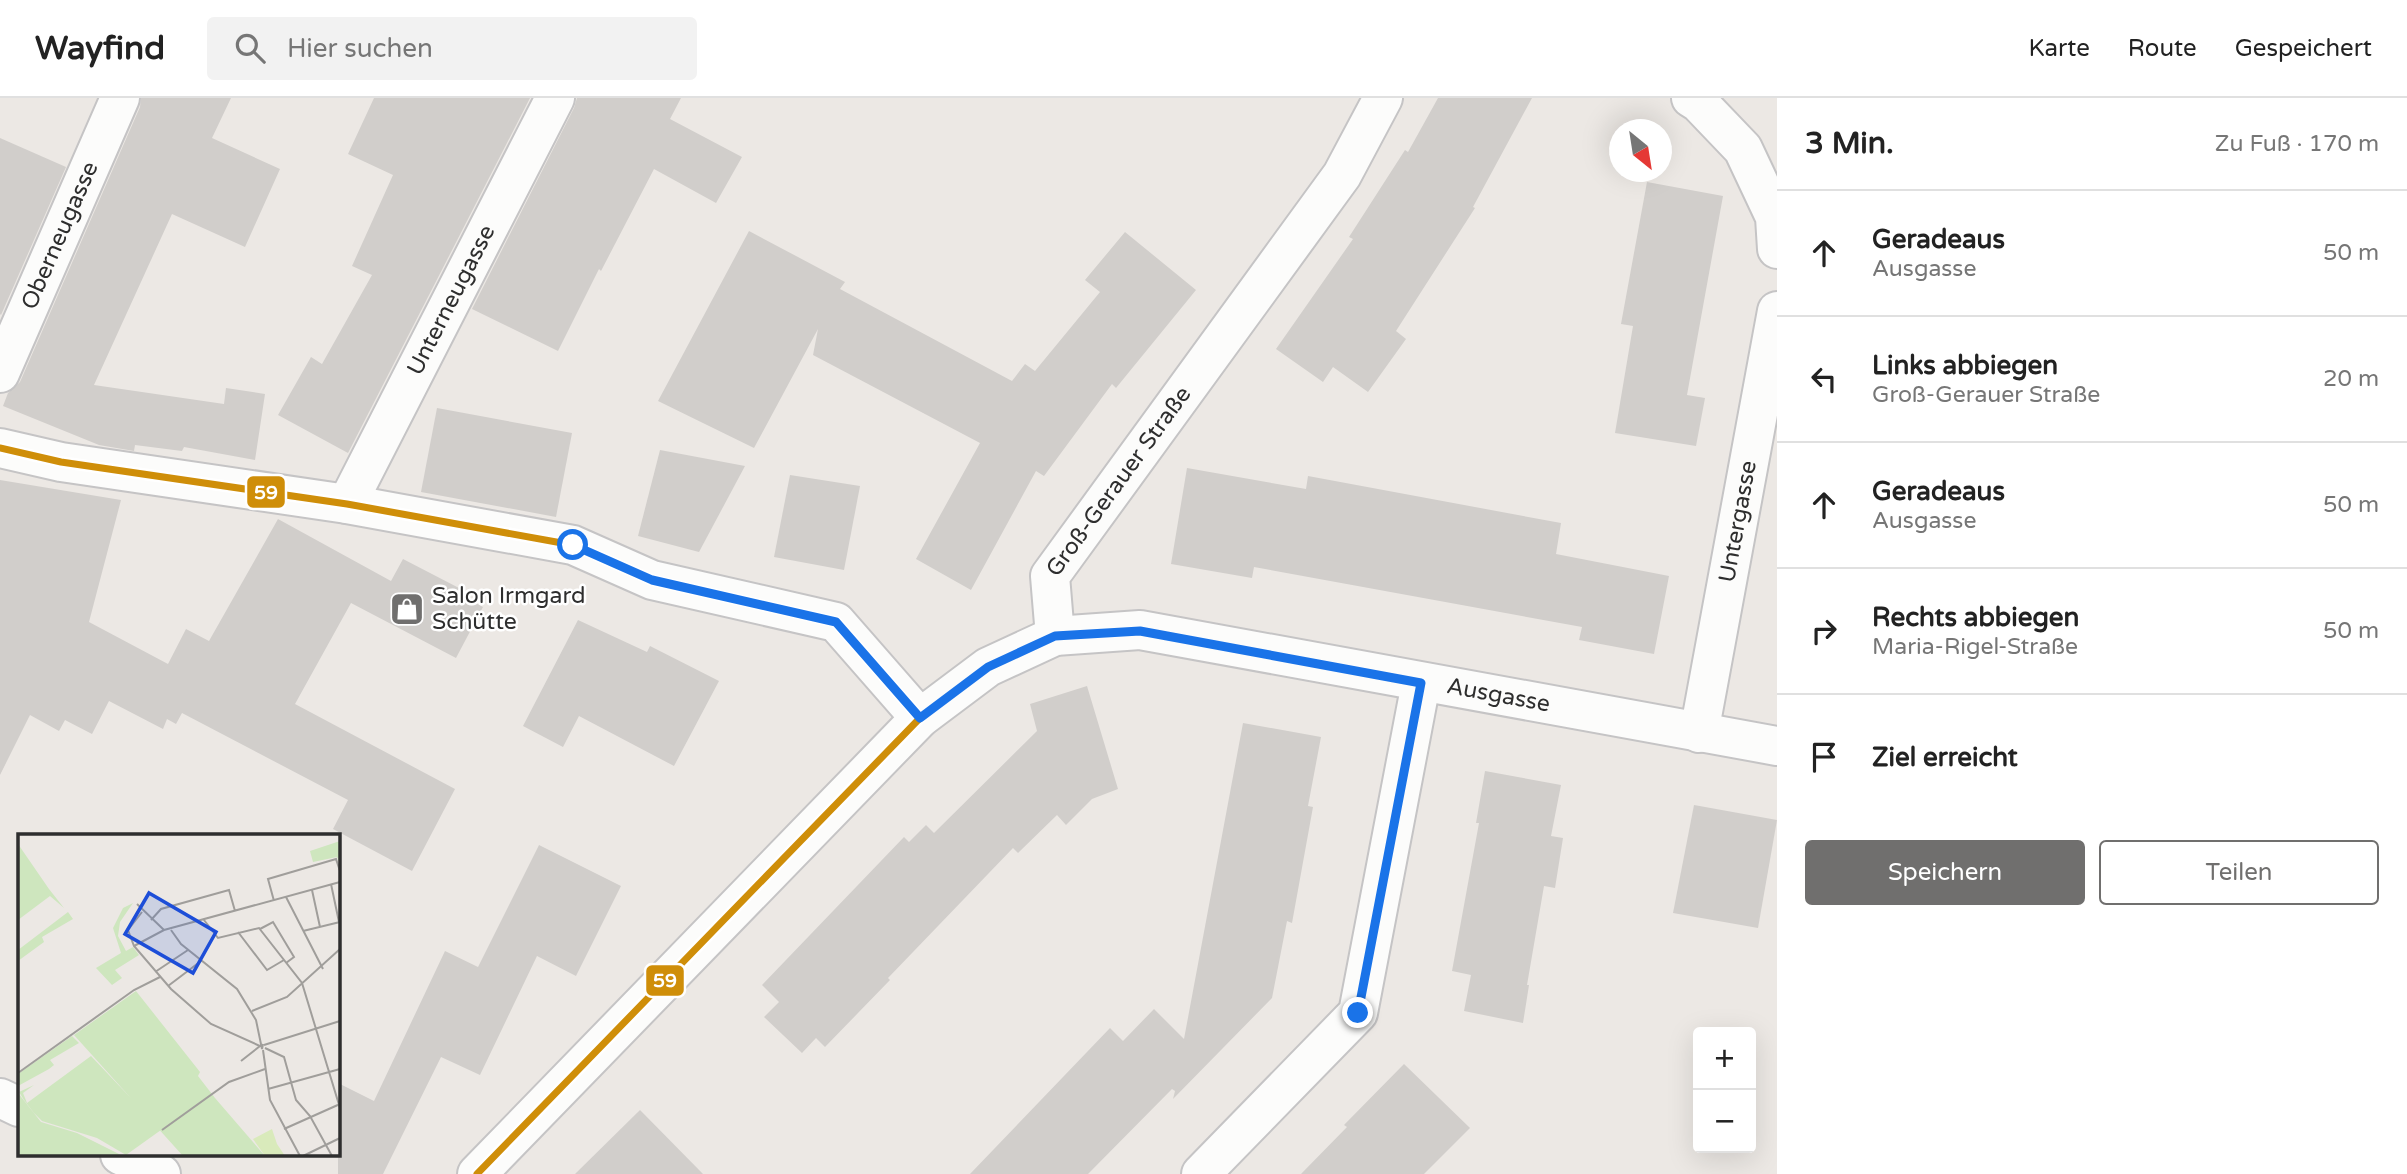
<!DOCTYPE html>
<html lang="de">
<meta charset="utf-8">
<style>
body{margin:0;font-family:"Varela Round",sans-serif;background:#f2f2f2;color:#222}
.controls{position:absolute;right:21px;bottom:21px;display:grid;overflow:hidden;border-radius:7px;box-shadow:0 7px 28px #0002}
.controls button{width:63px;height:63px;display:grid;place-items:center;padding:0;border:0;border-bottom:2px solid #e0e0e0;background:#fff;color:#222;font:35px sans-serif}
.compass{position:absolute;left:1609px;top:21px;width:63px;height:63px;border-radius:50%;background:#fff;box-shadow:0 7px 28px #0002;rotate:150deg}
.stop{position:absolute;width:21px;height:21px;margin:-16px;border:5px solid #1a73e8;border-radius:50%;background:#fff}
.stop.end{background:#1a73e8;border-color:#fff;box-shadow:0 2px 7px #0008}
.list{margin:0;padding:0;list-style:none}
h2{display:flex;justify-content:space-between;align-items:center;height:91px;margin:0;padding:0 28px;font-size:30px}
h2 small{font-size:23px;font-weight:400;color:#767676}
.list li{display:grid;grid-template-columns:46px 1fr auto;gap:21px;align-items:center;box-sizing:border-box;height:126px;padding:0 28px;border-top:2px solid #e0e0e0}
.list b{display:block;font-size:26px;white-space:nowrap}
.list p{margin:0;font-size:23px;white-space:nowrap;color:#767676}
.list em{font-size:23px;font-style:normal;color:#767676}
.actions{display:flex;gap:14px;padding:21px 28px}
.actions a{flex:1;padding:16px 0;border:2px solid #706f6e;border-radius:7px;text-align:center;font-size:24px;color:#706f6e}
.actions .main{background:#706f6e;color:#fff}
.icon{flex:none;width:38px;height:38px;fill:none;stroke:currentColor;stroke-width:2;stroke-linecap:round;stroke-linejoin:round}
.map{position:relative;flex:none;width:1777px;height:1076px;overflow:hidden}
header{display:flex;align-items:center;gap:42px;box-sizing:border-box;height:98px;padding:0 35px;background:#fff;border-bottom:2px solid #e0e0e0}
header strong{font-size:33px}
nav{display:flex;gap:38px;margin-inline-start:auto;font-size:24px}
.search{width:490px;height:63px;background:#f2f2f2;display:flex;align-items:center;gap:18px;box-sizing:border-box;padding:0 24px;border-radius:7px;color:#767676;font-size:26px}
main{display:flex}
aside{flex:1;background:#fff}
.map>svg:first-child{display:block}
.building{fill:#d1cecb}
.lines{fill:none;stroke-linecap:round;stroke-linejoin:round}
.minor-casing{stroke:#c5c4c5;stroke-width:42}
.minor{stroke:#fcfcfb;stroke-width:38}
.bus-1-casing{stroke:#fff;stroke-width:12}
.bus-1{stroke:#cf8e09;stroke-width:7}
.route{stroke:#1a73e8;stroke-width:9}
.labels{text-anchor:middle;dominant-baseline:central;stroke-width:5;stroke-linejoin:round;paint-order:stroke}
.street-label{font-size:23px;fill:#2e2e2e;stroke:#fff}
.poi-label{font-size:23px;fill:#2e2e2e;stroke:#fff;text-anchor:start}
.inset-road{fill:none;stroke:#a09e9b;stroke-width:2}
.view{fill:#1d4ed8;fill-opacity:0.15;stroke:#1d4ed8;stroke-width:3.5}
.inset-edge{fill:none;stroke:#2e2e2e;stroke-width:3.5}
.line-badge{stroke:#fff;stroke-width:2.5}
.badge-label{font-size:19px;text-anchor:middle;font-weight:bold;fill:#fff}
</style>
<header>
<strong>Wayfind</strong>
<div class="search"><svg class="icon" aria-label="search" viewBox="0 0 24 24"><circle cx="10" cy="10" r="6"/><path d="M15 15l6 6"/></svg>Hier suchen</div>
<nav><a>Karte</a><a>Route</a><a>Gespeichert</a></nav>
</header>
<main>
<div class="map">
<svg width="1777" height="1076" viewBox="0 0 1777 1076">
<rect width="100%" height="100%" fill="#ece8e4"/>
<g class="building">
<path d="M141,0h90l-19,40 68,31 -35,78 -73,-33 -78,171 130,19 2,-16 39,6 -10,66 -71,-13 -2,4 -47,-6 -1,6 -35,-6 -96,-39 5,-13 12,-11 120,-275z"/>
<path d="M374,0h156l-182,355 -70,-38 33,-58 11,7 50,-89 -20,-9 41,-91 -45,-21z"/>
<path d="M577,0h104l-11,21 72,38 -26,46 -62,-34 -53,102 -2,-2 -41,82 -86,-42 102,-201z"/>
<path d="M1438,0h94l-59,109 2,1 -79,123 10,8 -38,53 -35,-25 -10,15 -47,-33 77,-110 -4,-2 56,-87 3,2z"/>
<path d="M0,40l66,29 -65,148 -1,-1z"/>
<path d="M1647,84l76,14 -36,199 18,3 -9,48 -81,-13 18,-107 -12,-2z"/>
<path d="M749,133l96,51 -5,7 172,92 13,-17 10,7 65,-79 -15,-12 40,-48 71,58 -80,98 -4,-4 -68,92 -8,-5 -65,119 -55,-31 64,-116 -167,-88 5,-26 -64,119 -96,-47z"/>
<path d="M437,310l135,25 -16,84 -135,-25z"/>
<path d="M660,352l85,16 -46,86 -61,-16z"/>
<path d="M1187,370l119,21 2,-13 253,47 -5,31 113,22 -15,78 -75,-14 3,-13 -328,-60 -2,11 -81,-14z"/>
<path d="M790,377l70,11 -16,84 -70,-13z"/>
<path d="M0,382l121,20 -32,122 79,42 18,-35 23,12 69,-122 113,62 12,-22 56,29 -2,5 26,14 -27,51 -105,-55 -56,101 160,85 -43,82 -79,-42 15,-29 -166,-87 -6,11 -9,-5 -4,10 -54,-28 -17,33 -27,-14 -6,11 -29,-16 -30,60z"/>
<path d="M578,522l69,32 3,-6 69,35 -45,85 -95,-50 -16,31 -40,-21z"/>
<path d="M1087,588l31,103 -26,10 -26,26 -9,-10 -39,38 -5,-5 -125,130 2,2 -65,67 -9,-9 -14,15 -38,-36 15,-15 -17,-17 142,-148 5,5 17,-17 8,8 103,-102 -7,-27z"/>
<path d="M1243,625l78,14 -13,69 5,1 -21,116 -5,-2 -15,77 -99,101 2,-8 -3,-2 -84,85h-118l140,-146 13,13 31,-32 30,30z"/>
<path d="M1485,673l76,14 -10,51 12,2 -8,50 -11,-2 -17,99h2l-6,38 -59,-12 7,-36 -19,-4 27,-148h-3z"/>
<path d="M1694,707l83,15 -19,108 -85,-15z"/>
<path d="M539,747l82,41 -45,90 -39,-20 -57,119 -39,-18 -58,117h-45v-91l36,18 71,-150 33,16z"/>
<path d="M1404,966l66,64 -46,46h-123l46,-47 -3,-2z"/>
<path d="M640,1012l63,64h-128z"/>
</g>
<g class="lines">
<g class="minor-casing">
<g id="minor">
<path d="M1691,0l8,5 44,46 32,68 2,32"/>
<path id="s1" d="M0,275l120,-275"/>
<path d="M0,350l61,14 286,42 226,41 79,35 184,42 84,96"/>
<path id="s2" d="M347,406l208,-406"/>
<path id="s3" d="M1055,538l-5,-60 292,-401 41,-77"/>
<path id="s4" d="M1699,635l78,-422"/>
<path d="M0,1000l19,9"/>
<path d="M120,1057l41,19"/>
<path id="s5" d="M477,1076l443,-456 68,-51 67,-31 85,-6 637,116"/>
<path d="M1201,1076l157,-161 63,-330"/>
</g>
</g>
<use href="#minor" class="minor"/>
<g class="bus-1-casing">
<path id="bus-1" d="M0,350l61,14 286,42 226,41 79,35 184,42 84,96 -443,456"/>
</g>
<use href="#bus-1" class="bus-1"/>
</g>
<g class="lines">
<path class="route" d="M573,447l79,35 184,42 84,96 68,-51 67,-31 85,-5 281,52 -63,330"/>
</g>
<defs>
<g id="shop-square" transform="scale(1.75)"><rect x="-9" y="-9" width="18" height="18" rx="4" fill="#706f6e" stroke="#fff"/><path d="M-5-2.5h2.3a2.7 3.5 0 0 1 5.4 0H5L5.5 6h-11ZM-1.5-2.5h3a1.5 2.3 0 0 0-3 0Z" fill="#fff"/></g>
</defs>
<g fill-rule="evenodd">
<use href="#shop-square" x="407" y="511"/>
</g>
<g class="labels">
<g class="street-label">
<text stroke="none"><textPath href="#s1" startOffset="150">Oberneugasse</textPath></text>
<text stroke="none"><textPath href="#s2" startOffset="229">Unterneugasse</textPath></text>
<text stroke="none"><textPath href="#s3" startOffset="177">Groß-Gerauer Straße</textPath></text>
<text stroke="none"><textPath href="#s4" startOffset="215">Untergasse</textPath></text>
<text stroke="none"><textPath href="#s5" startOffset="1244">Ausgasse</textPath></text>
</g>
<g class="poi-label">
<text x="432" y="498">Salon Irmgard<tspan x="432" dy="26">Schütte</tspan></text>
</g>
</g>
<g transform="translate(18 736)">
<rect width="322" height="322" fill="#ece8e4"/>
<path d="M322,7v23l-3,-7 -24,5 -3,-11zM0,10l31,45 15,19 -14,-12 -32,24zM115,69l-13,19 -2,14 8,15 7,-4 6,8 -24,15 7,8 -10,7 -16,-17 25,-15 -8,-25 10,-20zM50,78l5,7 -31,18 2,5 -26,19v-11zM118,157l64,81 -2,4 17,22 50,58h-82l-109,-121zM54,202l7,7 -29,17 4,5 -5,4 -31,17v-12zM73,222l70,74 -35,25 -29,-17 -55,-17 -8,-8 -10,-13 -5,-8 15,-7 -11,8 4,10zM0,259l23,29 36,11 46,23h-105z" fill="#cee6be"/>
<path d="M254,295l5,15 8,12h-20l-12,-17z" fill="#d9eabb"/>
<path class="inset-road" d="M313,50l8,38M294,56l8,37M268,63l37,72M256,67l-6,-22 68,-20 4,12M119,70l27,26M124,78l-14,18 6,16 37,43 40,35 49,22 -19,15M133,86l10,-11 68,-19 6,21M186,86l14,18 41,-10 43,55 38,125M242,95l13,-7 21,35 -8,6M153,96l10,14 56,45 19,31 6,29 1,-5M285,97l37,-9M220,98l29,38 17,-10M116,112l30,-16 176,-48M137,138l33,-22M150,152l33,-25M234,177l35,-14 53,-48M246,211l76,-24M247,214l19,9 12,43 14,16 22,40M245,216l7,50 30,56M0,239l116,-83 26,-13M250,255l72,-20M266,295l56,-25M144,296l67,-48 36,-13M285,322l37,-18"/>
<path class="view" d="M131,59l67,39 -23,41 -68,-39z"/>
<rect width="322" height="322" class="inset-edge"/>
</g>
<g class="line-badge">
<rect x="246" y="377" width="40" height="34" rx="7" fill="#cf8e09"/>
<rect x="645" y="866" width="40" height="33" rx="7" fill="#cf8e09"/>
</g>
<g class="badge-label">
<text x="266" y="401">59</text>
<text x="665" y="889">59</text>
</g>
</svg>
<div class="controls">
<button>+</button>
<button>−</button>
</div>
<svg class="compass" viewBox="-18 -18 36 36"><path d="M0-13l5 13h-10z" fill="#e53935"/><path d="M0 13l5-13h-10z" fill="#767676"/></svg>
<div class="stop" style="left:573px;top:447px"></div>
<div class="stop end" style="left:1358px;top:915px"></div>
</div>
<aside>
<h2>3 Min.<small>Zu Fuß · 170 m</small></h2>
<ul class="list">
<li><svg class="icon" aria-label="ahead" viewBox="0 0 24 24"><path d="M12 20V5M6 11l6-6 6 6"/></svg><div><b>Geradeaus</b><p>Ausgasse</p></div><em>50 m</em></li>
<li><svg class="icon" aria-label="left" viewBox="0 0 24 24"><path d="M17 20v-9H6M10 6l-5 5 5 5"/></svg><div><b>Links abbiegen</b><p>Groß-Gerauer Straße</p></div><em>20 m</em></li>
<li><svg class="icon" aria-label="ahead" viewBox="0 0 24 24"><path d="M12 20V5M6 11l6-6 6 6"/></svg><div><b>Geradeaus</b><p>Ausgasse</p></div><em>50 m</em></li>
<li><svg class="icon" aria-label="right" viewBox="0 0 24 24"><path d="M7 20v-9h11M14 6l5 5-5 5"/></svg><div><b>Rechts abbiegen</b><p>Maria-Rigel-Straße</p></div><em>50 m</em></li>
<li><svg class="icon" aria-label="arrive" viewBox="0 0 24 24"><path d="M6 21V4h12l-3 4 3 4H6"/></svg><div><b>Ziel erreicht</b></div></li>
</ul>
<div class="actions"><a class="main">Speichern</a><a>Teilen</a></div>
</aside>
</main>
